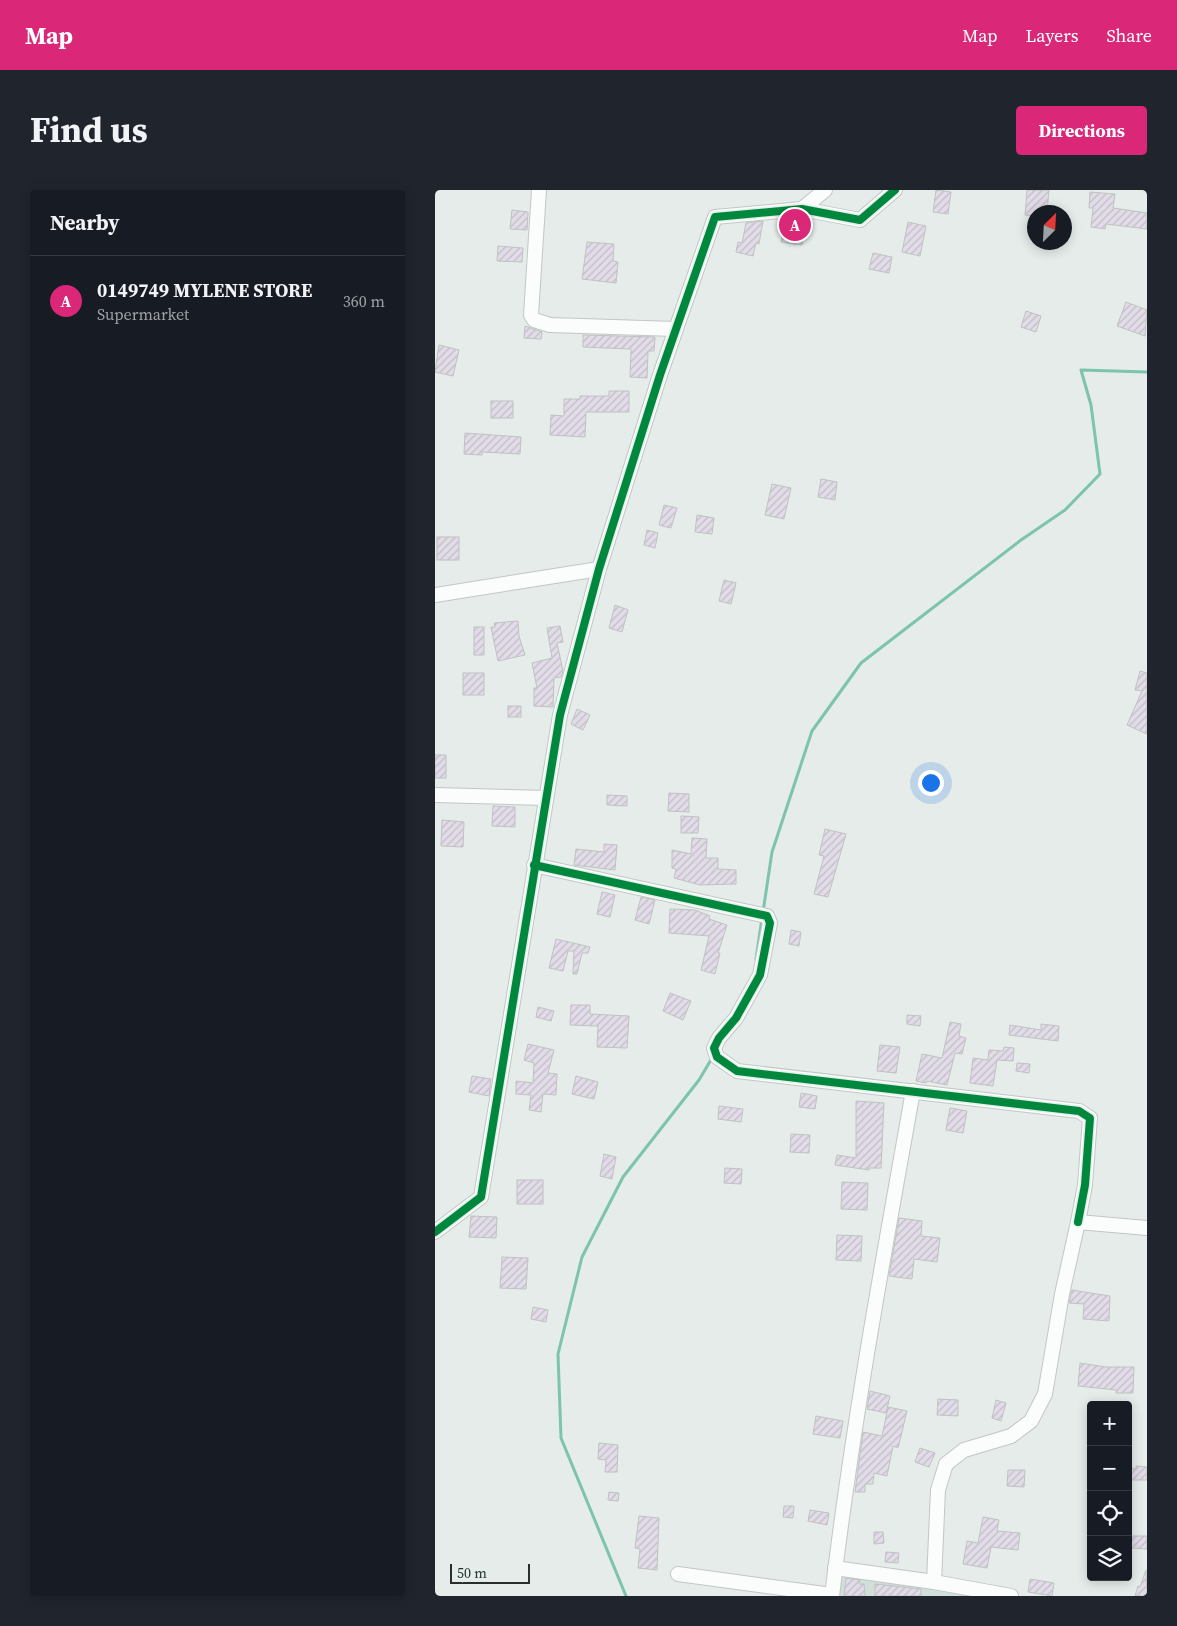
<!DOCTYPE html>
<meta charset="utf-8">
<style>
body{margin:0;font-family:"Source Serif 4",serif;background:#20242c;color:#f1f3f6}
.controls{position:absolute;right:15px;bottom:15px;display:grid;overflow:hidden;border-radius:5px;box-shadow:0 2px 12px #0003}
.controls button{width:45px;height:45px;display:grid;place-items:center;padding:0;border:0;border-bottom:1px solid #363941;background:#171b24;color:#f1f3f6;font:25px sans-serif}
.compass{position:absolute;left:592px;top:15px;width:45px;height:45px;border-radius:50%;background:#171b24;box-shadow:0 2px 12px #0003;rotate:24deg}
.scale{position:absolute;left:15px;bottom:12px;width:80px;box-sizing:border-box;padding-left:5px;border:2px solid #292e2c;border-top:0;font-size:14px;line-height:18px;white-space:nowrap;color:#292e2c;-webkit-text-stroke:4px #e2efea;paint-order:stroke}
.you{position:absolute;left:495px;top:592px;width:18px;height:18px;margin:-12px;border:4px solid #fff;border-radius:50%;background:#1a73e8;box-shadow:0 0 0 8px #1a73e833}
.badge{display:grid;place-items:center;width:32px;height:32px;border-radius:50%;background:#db2777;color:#fff;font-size:16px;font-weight:700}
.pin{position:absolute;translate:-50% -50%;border:2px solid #fff;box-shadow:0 1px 5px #0006}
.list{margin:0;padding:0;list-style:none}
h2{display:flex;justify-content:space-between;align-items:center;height:65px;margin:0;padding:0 20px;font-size:21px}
h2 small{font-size:16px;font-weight:400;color:#9ea1a6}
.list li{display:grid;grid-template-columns:32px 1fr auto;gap:15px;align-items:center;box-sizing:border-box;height:90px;padding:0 20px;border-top:1px solid #363941}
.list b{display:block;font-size:19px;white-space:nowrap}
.list p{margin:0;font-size:16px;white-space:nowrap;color:#9ea1a6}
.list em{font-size:16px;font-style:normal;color:#9ea1a6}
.icon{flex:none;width:28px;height:28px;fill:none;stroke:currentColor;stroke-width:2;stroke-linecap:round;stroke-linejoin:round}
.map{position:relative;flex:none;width:712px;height:1406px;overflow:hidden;border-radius:5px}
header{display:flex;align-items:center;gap:30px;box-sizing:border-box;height:70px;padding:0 25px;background:#db2777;color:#fff}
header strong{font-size:24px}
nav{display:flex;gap:28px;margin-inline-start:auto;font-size:18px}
.intro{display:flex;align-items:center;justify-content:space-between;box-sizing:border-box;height:120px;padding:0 30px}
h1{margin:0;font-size:35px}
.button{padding:12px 22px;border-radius:5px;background:#db2777;color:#fff;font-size:18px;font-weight:700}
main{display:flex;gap:30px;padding:0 30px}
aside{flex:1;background:#171b24;border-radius:5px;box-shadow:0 2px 12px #0003}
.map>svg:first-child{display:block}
.built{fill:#d0dfd9}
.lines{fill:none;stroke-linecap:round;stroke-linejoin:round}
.stream{stroke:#7cc4ae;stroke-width:3}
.building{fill:url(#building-hatch);stroke:#c0c2c2}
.minor-casing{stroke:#c2c7c4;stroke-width:16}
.minor{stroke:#fbfcfc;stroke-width:14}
.cycleway-casing{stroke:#e2efea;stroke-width:11}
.cycleway{stroke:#00873e;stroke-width:8}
</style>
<header>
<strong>Map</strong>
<nav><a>Map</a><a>Layers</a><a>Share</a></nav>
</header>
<div class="intro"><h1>Find us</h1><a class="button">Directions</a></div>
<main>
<aside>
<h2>Nearby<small></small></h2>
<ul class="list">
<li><span class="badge">A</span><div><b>0149749 MYLENE STORE</b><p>Supermarket</p></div><em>360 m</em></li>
</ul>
</aside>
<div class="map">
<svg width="712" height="1406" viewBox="0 0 712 1406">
<defs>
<pattern id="building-hatch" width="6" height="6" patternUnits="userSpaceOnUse" patternTransform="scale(1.25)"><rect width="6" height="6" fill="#e1dce7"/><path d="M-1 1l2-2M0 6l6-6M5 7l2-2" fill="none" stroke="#c1bdc6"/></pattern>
</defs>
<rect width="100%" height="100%" fill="#e5ece9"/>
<path class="built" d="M406,1380l154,26h-156z"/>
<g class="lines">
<g class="stream">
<path d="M328,722l9,-60 40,-121 49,-68 160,-123 44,-30 35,-36 -9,-69 -10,-35 66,2"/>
<path d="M321,769l6,-41"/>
<path d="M191,1406l-65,-158 -3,-84 24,-97 41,-80 76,-97 13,-22"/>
</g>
</g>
<g class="building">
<path d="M501,0l15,2 -3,22 -15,-2z"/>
<path d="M592,0h22l-2,22h-12v4l-10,-1z"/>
<path d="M655,2l25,2 -2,14 34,5v16l-41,-5 -1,5 -14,-2 2,-19h-4z"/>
<path d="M77,20l16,2 -1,18 -17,-1z"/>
<path d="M328,31l-4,23 -3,-1 -3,13 -17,-4 2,-10 4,1 4,-20z"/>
<path d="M473,32l18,4 -6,30 -18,-4z"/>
<path d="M349,34l21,3 -3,18 -21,-3z"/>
<path d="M152,52l27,2 -1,17 5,1 -2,21 -34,-4z"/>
<path d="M63,56l25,2 -1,14 -25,-1z"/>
<path d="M438,63l19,4 -3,16 -20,-4z"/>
<path d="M691,112l21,8 -2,26 -28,-10z"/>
<path d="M591,121l15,5 -5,16 -15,-5z"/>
<path d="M90,136l17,6 -1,7 -17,-1z"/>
<path d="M148,145l72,2 -1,14h-6l-1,27 -17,-1 1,-28 -48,-2z"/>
<path d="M4,155l20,5 -6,26 -18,-4z"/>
<path d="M174,201h20v21h-43l-1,25 -35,-2 1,-20 13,1v-17h16v-3h29z"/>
<rect x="56" y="211" width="22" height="17"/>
<path d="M30,243l56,4 -1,17 -38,-2v3l-18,-1z"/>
<path d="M386,289l16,3 -2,18 -17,-3z"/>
<path d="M337,294l19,4 -7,31 -19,-4z"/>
<path d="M229,315l13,3 -6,20 -12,-3z"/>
<path d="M262,325l17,3 -2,16 -17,-2z"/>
<path d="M212,340l11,3 -3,15 -11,-3z"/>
<rect x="2" y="347" width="22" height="23"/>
<path d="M289,390l12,3 -5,21 -12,-3z"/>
<path d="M180,415l13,5 -6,22 -13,-4z"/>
<path d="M83,431l1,15 6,19 -27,6 -7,-34h4l-1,-4z"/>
<path d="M125,436l3,16 -6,1 6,28 -2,6 -7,1 -1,29 -19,-1v-18h3l-5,-25 20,-5 -5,-30z"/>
<rect x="39" y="437" width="10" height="28"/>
<path d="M705,481l7,2v61l-20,-9 15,-34 -7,-1z"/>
<rect x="28" y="483" width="21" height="22"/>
<rect x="73" y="516" width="13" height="11"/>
<path d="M142,519l13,6 -7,15 -12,-6z"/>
<rect x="0" y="565" width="11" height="23"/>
<path d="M234,603l20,1v18l-21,-1z"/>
<path d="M172,605l20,1v10l-20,-1z"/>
<path d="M58,616l22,1v20l-23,-1z"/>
<path d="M246,626l18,1 -1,16h-17z"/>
<path d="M7,630l22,2 -1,25 -22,-1z"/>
<path d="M390,639l21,5 -18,63 -14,-3 10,-38 -5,-1z"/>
<path d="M257,648l15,1 -1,19h12v11l18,1v14l-36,1 -26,-7 2,-9 -4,-1v-18l19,4z"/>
<path d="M169,654l13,1 -2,25 -41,-5 2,-16 28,3z"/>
<path d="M167,702l13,3 -5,22 -13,-3z"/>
<path d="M206,707l14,3 -6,24 -14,-4z"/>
<path d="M235,719l25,1 15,6 -1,3 18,6 -9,28h2l-5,21 -14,-4 8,-34 -40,-3z"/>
<path d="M356,740l10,2 -2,14 -10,-2z"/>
<path d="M121,749l34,8 -2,6h-6l-5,21h-4l1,-23h-6l-5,20 -14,-3z"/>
<path d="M235,803l21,8 -8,19 -20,-9z"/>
<path d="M136,815h19v9l39,2 -2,32 -30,-1 1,-21 -28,-1z"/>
<path d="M103,817l16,4 -3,10 -15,-4z"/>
<path d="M472,825l14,1 -1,10 -13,-2z"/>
<path d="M515,832l11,2 -2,12 7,2 -4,16 -7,-1 -8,32 -20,-4 -1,2 -10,-2 6,-27 20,4z"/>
<path d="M606,834l18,2 -1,15 -49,-6 1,-10 31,5z"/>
<path d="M93,854l26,6 -6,23 9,1 -1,21 -13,-1 -2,18 -12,-2 2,-15 -15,-1v-13l17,2 1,-20 -10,-3z"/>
<path d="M445,855l20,2 -4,26 -19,-2z"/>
<path d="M569,857l10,1 -1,13 -16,-1 -4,26 -23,-3 3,-25 15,2 1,-10 14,1z"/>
<path d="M582,873l13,1 -1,9 -13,-2z"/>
<path d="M37,886l19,3 -2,17 -20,-4z"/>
<path d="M141,886l22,6 -4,17 -22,-5z"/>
<path d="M366,903l16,3 -2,13 -16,-2z"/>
<path d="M421,911l28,2 -3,65h-12v2l-34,-5 2,-10 19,3z"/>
<path d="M284,916l24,3 -2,13 -23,-3z"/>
<path d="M515,918l17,3 -4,22 -17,-3z"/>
<path d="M356,944l19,1 -1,18 -19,-1z"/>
<path d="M169,964l12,3 -4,22 -12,-3z"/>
<path d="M290,978l17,1 -1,15 -17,-1z"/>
<rect x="82" y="990" width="26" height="24"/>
<path d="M407,992l26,1 -1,27 -26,-1z"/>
<path d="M36,1026l26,1 -1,21 -27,-1z"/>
<path d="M464,1028l23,3 -1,15 19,2 -3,24 -23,-3 -2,20 -23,-3z"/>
<path d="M402,1045l25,1 -1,25 -25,-1z"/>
<path d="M67,1067l26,1 -2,31 -26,-1z"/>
<path d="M637,1100l38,6 -1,25 -26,-2 1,-15 -15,-1z"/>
<path d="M98,1117l15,3 -2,12 -15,-3z"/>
<path d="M645,1173l26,4h28l-1,26h-17v-3l-38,-4z"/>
<path d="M435,1201l20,5 -4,17 -19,-4z"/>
<path d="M503,1209l20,1v16l-21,-1z"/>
<path d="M561,1210l10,3 -5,18 -9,-3z"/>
<path d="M453,1217l19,4 -9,37 -5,-2 -6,30 -13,-3 -1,11h-8v8h-10l8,-60 19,4z"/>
<path d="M381,1226l27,5 -3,17 -27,-4z"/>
<path d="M164,1253l19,2 -1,27h-12l1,-12 -8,-1z"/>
<path d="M485,1258l15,5 -6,14 -14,-5z"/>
<path d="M701,1276l11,1v13h-19v-12l8,1z"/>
<path d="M573,1280h17l-1,17 -17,-1z"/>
<path d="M174,1302l10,1 -1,8 -10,-1z"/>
<path d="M349,1316h10l-1,12 -10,-1z"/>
<path d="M375,1320l19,3 -2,12 -19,-4z"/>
<path d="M204,1326l20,2 -2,52 -19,-2 2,-19 -5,-1z"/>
<path d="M548,1327l16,3 -2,11 23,2 -2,17 -27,-3 -4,21 -24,-4 4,-23 11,2z"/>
<path d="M439,1342h9l1,11 -10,1z"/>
<path d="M697,1346h15v13l-16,-1z"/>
<path d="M451,1362l13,1 -1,10 -13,-1z"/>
<path d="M711,1380l1,26h-12l3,-10 2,1z"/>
<path d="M411,1388l14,2 -1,4h5l1,12h-21z"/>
<path d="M595,1389l24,4 -2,13 -24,-4z"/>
<path d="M440,1394l46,5v7h-46z"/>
</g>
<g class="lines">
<g class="minor-casing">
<g id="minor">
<path d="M104,0l-8,125 3,5 16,5 126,4"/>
<path d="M367,19l23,-19"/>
<path d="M0,405l164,-26"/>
<path d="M0,605l111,3"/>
<path d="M99,675l233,51 3,7 -10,52 -24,43 -17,20 -5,10 3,9 20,14 342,40 11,7 -5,67 -7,37"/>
<path d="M0,1042l46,-35 79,-482 39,-146 61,-194 55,-158 87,-8 58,11 35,-30"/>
<path d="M400,1378l99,14 77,14"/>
<path d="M243,1384l154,21"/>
<path d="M499,1392l4,-92 8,-26 18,-14 47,-14 20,-15 14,-27 17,-100 16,-72 69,6"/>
<path d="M397,1406c20,-169 51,-337 81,-505"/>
</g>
</g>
<use href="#minor" class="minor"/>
<g class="cycleway-casing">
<g id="cycleway">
<path d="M99,675l233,51 3,7 -10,52 -24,43 -17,20 -5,10 3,9 20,14 342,40 11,7 -5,67 -7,37"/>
<path d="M0,1042l46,-35 79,-482 39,-146 61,-194 55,-158 87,-8 58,11 35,-30"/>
</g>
</g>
<use href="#cycleway" class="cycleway"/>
</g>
</svg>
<div class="controls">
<button>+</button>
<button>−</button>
<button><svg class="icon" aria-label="locate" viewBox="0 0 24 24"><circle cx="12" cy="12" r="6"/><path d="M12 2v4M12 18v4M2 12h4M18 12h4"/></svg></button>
<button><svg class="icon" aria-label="layers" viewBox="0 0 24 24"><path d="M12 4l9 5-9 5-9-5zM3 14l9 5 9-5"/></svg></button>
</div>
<svg class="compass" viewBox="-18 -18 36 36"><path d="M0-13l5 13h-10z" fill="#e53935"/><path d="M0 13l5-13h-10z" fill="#9ea1a6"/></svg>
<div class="scale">50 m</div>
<div class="you"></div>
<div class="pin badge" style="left:360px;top:35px">A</div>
</div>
</main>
